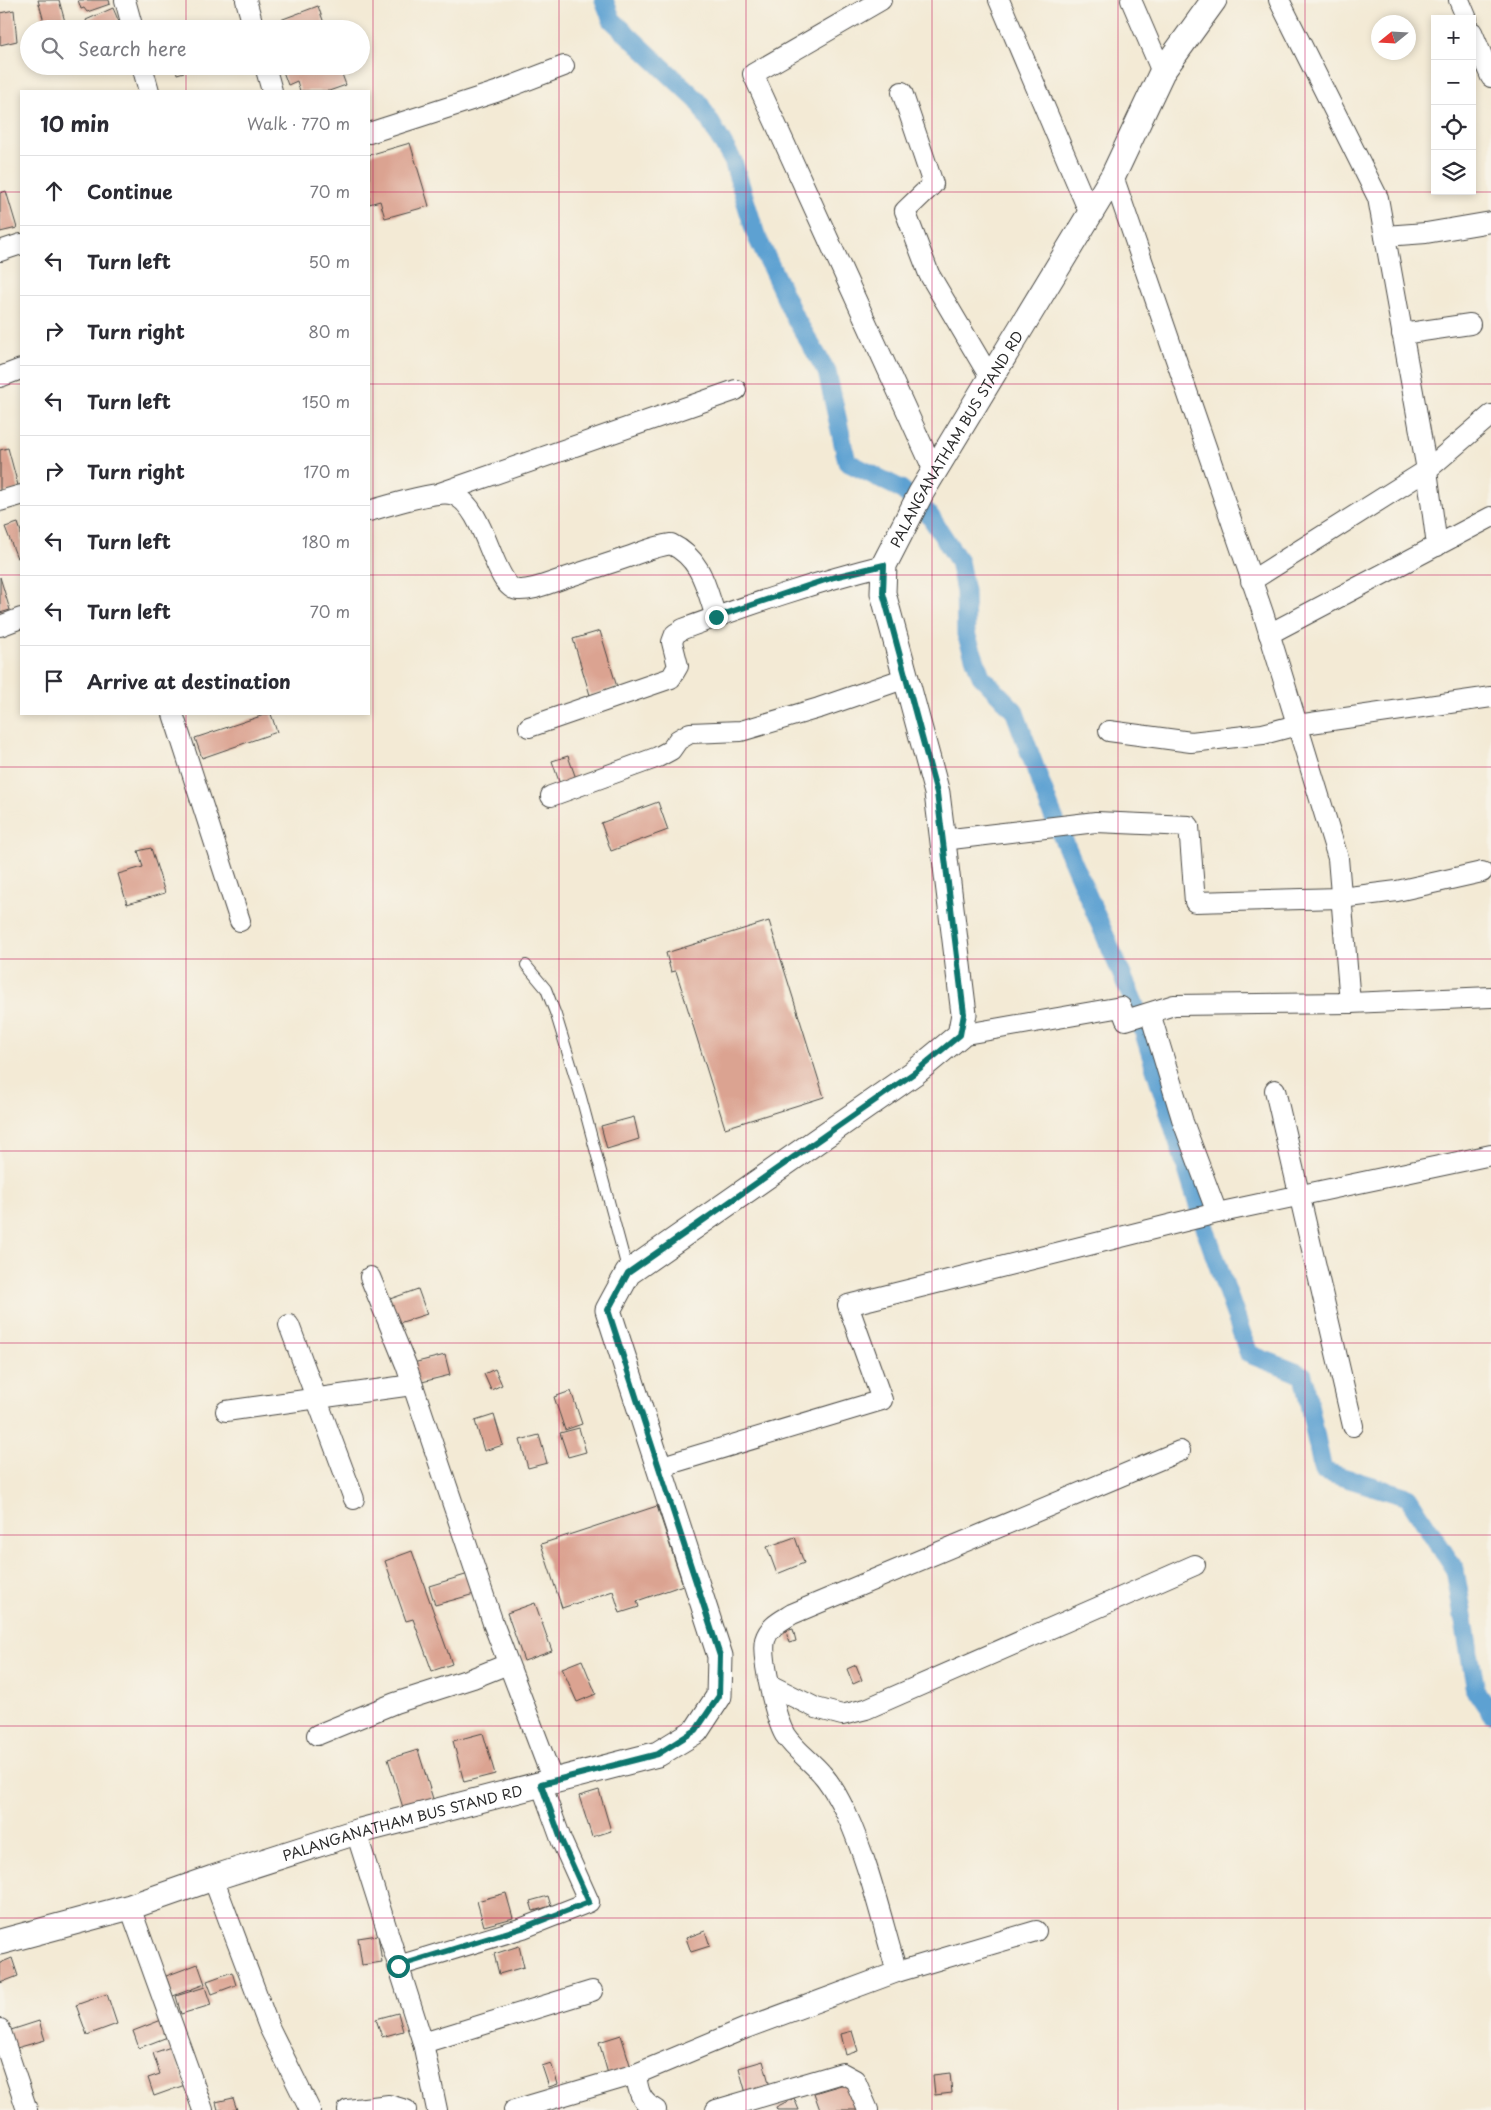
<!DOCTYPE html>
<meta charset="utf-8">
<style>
body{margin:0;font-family:"Playpen Sans",sans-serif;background:#f7f7f7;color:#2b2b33}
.controls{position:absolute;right:15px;top:15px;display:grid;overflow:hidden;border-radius:0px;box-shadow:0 2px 8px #0003}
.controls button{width:45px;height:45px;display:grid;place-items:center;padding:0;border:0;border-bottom:1px solid #e1e1e2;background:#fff;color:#2b2b33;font:25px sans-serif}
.compass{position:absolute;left:1371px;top:15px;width:45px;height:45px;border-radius:50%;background:#fff;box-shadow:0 2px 8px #0003;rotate:252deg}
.stop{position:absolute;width:15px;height:15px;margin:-11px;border:4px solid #0f766e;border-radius:50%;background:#fff}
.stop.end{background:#0f766e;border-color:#fff;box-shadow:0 1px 5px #0008}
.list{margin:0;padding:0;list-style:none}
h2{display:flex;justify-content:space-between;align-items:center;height:65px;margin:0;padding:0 20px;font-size:21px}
h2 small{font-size:16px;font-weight:400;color:#7c7c81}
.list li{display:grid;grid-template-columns:32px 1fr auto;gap:15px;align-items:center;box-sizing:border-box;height:70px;padding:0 20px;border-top:1px solid #e1e1e2}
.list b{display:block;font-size:19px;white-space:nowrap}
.list em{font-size:16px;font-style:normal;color:#7c7c81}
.icon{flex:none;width:28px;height:28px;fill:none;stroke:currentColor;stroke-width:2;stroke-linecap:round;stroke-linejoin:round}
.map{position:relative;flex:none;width:1491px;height:2110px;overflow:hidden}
.search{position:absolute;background:#fff;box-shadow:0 2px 8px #0003;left:20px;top:20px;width:350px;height:55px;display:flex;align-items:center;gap:12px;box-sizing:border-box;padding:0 18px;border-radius:28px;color:#7c7c81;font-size:19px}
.panel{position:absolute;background:#fff;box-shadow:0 2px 8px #0003;left:20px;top:90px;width:350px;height:625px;border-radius:0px}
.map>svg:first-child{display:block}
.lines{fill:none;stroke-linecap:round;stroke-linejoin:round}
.canal{stroke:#5da1d2;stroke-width:19}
.building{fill:#dba391}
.service-casing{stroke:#494844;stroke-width:12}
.minor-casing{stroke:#494844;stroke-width:22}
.tertiary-casing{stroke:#494844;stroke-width:27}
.service{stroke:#fff;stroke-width:10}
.minor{stroke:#fff;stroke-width:20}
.tertiary{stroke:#fff;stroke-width:25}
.route{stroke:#0f766e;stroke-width:6}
.grid{fill:none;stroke:#c2185b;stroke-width:1;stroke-opacity:0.55}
.labels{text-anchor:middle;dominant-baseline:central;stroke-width:5;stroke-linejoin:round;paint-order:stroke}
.street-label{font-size:14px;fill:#2b2b2b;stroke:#f7f3e8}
</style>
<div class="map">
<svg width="1491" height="2110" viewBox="0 0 1491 2110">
<rect width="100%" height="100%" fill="#f7f3e8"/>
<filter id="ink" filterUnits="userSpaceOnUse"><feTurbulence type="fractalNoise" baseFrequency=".02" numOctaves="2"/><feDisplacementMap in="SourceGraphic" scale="10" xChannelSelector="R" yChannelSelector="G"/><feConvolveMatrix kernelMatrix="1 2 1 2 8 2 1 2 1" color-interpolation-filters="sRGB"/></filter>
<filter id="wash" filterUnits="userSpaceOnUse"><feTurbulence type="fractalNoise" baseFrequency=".0096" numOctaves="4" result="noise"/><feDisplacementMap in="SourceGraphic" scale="20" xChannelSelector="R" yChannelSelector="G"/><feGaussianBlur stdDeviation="1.12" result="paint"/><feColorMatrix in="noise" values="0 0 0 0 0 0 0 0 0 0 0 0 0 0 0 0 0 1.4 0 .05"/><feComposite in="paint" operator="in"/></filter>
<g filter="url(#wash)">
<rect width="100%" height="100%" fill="#f3ead5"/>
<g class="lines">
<path class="canal" d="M604,0l8,20 86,81 35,60 23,74 38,81 33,56 20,90 54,27 27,24 31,48 6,30 1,43 15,42 33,34 37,101 84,194 73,232 41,117 54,21 20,96 85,26 47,73 21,121 15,22"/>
</g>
<g id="blocks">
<g class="building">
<path d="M38,0h21l8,29h-21z"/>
<path d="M78,0h31l1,4 -23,8 -3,-4 -3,1z"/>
<path d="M318,6l8,23h-49l-2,-7z"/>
<path d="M113,8l9,21h-33l-3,-9z"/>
<path d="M14,10l3,31 -17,4v-32z"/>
<path d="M175,66h26v1l-24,7z"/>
<path d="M281,66h58l7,19 -17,6h-29l-3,-10 -9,4z"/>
<path d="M410,143l19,63 -44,12 -5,-17 -11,3v-49z"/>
<path d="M6,191l11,37 -17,4v-39z"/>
<path d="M8,448l11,41 -19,5v-44z"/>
<path d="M18,523l3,9v24l-4,2 -12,-31z"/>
<path d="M0,577l10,33 -10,3z"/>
<path d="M600,631l17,56 -27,8 -17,-56z"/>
<path d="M267,714h4l6,18 -75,26 -7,-20z"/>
<path d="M568,756l10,28 -16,6 -10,-29z"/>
<path d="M658,802l10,28 -57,21 -10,-28z"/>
<path d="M151,848l14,45 -38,11 -9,-30 25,-7 -5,-16z"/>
<path d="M769,921l55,176 -99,31 -49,-157 -5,1 -5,-19z"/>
<path d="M634,1117l5,22 -32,10 -6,-23z"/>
<path d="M418,1289l9,25 -28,9 -9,-24z"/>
<path d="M445,1355l5,20 -32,8 -5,-20z"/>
<path d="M495,1369l7,16 -11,5 -7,-16z"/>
<path d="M571,1391l11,33 -17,6 -11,-33z"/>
<path d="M494,1415l9,30 -19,6 -9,-30z"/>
<path d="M579,1428l7,24 -18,5 -8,-24z"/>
<path d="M539,1435l8,28 -19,5 -8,-28z"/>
<path d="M657,1506l26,79 -46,16 2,6 -19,6 -7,-22 -51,17 -21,-64z"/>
<path d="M795,1537l9,26 -27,11 -10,-27z"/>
<path d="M412,1551l40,113 -20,7 -19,-52 -7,2 -21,-60z"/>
<path d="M472,1573l6,20 -43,12 -6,-19z"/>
<path d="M535,1603l17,48 -28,10 -17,-48z"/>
<path d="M793,1629l3,12 -7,2 -3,-12z"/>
<path d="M582,1660l14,34 -19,8 -15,-34z"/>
<path d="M856,1665l6,15 -9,4 -6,-15z"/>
<path d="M483,1733l12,41 -31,8 -11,-41z"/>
<path d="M418,1750l16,52 -30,9 -16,-52z"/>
<path d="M599,1790l12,41 -19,6 -13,-41z"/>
<path d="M506,1893l7,25 -29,8 -7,-25z"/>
<path d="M548,1896l3,10 -18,5 -3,-10z"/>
<path d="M705,1931l5,15 -19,6 -5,-14z"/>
<path d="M378,1935l4,27 -20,3 -4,-27z"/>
<path d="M519,1946l5,21 -25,7 -5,-20z"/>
<path d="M12,1958l6,18 -18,7v-20z"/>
<path d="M198,1964l7,20 -32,12 -7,-20z"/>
<path d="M232,1972l4,13 -24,9 -5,-13z"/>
<path d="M205,1987l6,18 -30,9 -5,-18z"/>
<path d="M107,1994l10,30 -30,11 -11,-30z"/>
<path d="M398,2013l5,18 -21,6 -6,-18z"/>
<path d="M164,2019l6,17 -31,12 -6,-17z"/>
<path d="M39,2021l6,19 -32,9 -5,-18z"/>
<path d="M852,2031l6,20 -12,4 -5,-21z"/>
<path d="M621,2035l10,33 -23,6 -9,-32z"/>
<path d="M171,2047l14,38 -31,11 -6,-18 12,-4 -7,-21z"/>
<path d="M763,2061l8,29 -24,7 -8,-29z"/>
<path d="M551,2063l7,21 -9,3 -7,-21z"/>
<path d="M950,2073l2,20 -17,2 -2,-20z"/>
<path d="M848,2083l9,27h-37l-6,-17z"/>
<path d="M233,2098l4,12h-19l-2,-8z"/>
<path d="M794,2098l5,12h-22l-1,-3z"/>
</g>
</g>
</g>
<g filter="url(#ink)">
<use href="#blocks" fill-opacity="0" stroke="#494844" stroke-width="1"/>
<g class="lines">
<g class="service-casing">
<path id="service" d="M526,965l20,24 10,26 25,82 47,175"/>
</g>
<g class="minor-casing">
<g id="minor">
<path d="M125,0l8,29"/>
<path d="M246,0l8,29"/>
<path d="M881,0l-128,74 181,397"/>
<path d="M999,0l91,214"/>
<path d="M1131,0l31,72"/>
<path d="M1459,0l8,19"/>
<path d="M1472,32l19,45"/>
<path d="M142,66l7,25"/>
<path d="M265,66l7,25"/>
<path d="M902,92l31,92 -28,27 24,63 62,105"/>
<path d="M369,133l127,-41 68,-26"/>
<path d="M1385,236l41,-3 65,-11"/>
<path d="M0,251l21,-7"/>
<path d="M1402,334l68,-10"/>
<path d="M0,377l21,-8"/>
<path d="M440,493l296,-103"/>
<path d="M0,501l21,-6"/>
<path d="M369,511c17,-5 71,-22 85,-16 33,14 39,93 64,95 13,1 29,-6 41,-10 23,-8 46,-15 69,-23 14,-5 28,-11 43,-13 31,15 35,44 45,73"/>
<path d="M1437,546l-10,-76 64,-55"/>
<path d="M1251,581l176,-111 -49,-272 -99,-198"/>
<path d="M0,626l21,-8"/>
<path d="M1269,634l222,-117"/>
<path d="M173,714l67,207"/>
<path d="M529,727l142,-49 7,-12 -6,-24 3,-8 8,-5c66,-24 132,-47 201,-64"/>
<path d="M1109,731l82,11 72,-8 34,-9 194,-28"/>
<path d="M551,796l107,-39 13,-7 7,-10 12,-7 51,-2 78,-23 87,-30"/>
<path d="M943,840l153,-18 93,4 6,76 146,-4 56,-7 85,-19"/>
<path d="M1350,1003l141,-6"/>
<path d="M1150,1013l33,109 34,91 274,-58"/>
<path d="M960,1035l161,-28 5,13 48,-15 176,-2 -12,-145 -75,-245 -150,-437"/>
<path d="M1275,1090l78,336"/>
<path d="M370,1277l36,88 87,258 60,158"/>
<path d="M289,1325l65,174"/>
<path d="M226,1411l186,-26"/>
<path d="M659,1467l223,-67 -34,-95 369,-92"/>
<path d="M770,1685l46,23 26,7 24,-6 329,-144"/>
<path d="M317,1735l78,-32 78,-25 35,-14"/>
<path d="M356,1832l67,211 169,-52"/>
<path d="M213,1878l56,149 41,83"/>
<path d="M130,1907l73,203"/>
<path d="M398,1966l125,-38 66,-26 -27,-60 -21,-58"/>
<path d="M897,1972c-16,-53 -28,-109 -51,-159 -7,-14 -14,-28 -24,-39 -11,-13 -27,-24 -37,-39 -9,-15 -24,-78 -20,-95 4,-14 16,-19 27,-26l388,-163"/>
<path d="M0,2029l27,81"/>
<path d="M423,2043l14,67"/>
<path d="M636,2074c2,17 4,27 20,36"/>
<path d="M348,2110l41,-5 17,5"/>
<path d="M514,2110l122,-36 110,-46 151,-56 139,-41"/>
<path d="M716,2110l126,-37 13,7 13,30"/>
</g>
</g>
<g class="tertiary-casing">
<g id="tertiary">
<path id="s1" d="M0,1942l130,-35 83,-29 143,-46 302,-78 38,-23 23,-35 1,-40 -112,-346 20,-37 286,-200 46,-38 4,-21 -27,-221 -54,-200 1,-28 37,-72 192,-317 49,-104 52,-72"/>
</g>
</g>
<use href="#service" class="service"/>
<use href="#minor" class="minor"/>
<use href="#tertiary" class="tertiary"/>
</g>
</g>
<g class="lines" filter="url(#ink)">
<path class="route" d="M398,1966l124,-38 67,-26 -27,-60 -21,-58 117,-30 38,-24 23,-34 1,-40 -112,-346 20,-37 286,-200 46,-38 4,-21 -27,-221 -54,-200 1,-28 -50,12 -118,40"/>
</g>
<path class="grid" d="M186,0v29M373,0v2110M559,0v2110M746,0v2110M932,0v2110M1118,0v2110M1305,0v2110M186,66v25M0,192h21M369,192h1122M0,384h21M369,384h1122M0,575h21M369,575h1122M186,714v1396M0,767h1491M0,959h1491M0,1151h1491M0,1343h1491M0,1535h1491M0,1726h1491M0,1918h1491"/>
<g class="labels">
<g class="street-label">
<text stroke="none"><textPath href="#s1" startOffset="2250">PALANGANATHAM BUS STAND RD</textPath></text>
<text stroke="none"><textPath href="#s1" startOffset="420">PALANGANATHAM BUS STAND RD</textPath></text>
</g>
</g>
</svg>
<div class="controls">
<button>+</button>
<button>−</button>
<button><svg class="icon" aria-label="locate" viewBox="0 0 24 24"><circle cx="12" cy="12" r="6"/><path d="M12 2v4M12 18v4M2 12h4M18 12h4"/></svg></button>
<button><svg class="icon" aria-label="layers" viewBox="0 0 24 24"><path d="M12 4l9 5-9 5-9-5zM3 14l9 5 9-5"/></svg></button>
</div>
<svg class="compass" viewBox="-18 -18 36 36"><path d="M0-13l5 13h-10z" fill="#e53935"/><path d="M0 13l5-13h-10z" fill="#7c7c81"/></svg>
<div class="stop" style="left:398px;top:1966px"></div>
<div class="stop end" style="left:716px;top:617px"></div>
<div class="search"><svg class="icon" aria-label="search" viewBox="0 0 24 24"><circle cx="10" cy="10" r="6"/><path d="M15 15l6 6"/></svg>Search here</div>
<section class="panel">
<h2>10 min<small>Walk · 770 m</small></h2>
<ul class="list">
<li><svg class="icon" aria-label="ahead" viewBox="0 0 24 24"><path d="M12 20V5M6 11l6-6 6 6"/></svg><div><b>Continue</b></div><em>70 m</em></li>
<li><svg class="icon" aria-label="left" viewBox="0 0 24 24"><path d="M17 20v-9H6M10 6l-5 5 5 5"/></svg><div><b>Turn left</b></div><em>50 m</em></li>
<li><svg class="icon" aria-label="right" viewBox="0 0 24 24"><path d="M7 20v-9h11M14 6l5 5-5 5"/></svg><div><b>Turn right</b></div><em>80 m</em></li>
<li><svg class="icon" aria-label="left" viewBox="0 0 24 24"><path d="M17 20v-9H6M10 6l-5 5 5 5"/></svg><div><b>Turn left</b></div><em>150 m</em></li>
<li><svg class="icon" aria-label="right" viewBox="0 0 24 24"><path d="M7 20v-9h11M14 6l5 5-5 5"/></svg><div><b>Turn right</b></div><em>170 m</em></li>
<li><svg class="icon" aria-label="left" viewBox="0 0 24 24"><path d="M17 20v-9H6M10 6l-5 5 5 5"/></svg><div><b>Turn left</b></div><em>180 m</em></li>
<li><svg class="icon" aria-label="left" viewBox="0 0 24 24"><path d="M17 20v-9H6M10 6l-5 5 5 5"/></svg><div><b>Turn left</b></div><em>70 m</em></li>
<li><svg class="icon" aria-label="arrive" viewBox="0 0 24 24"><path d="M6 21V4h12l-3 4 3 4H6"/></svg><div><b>Arrive at destination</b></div></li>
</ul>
</section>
</div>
